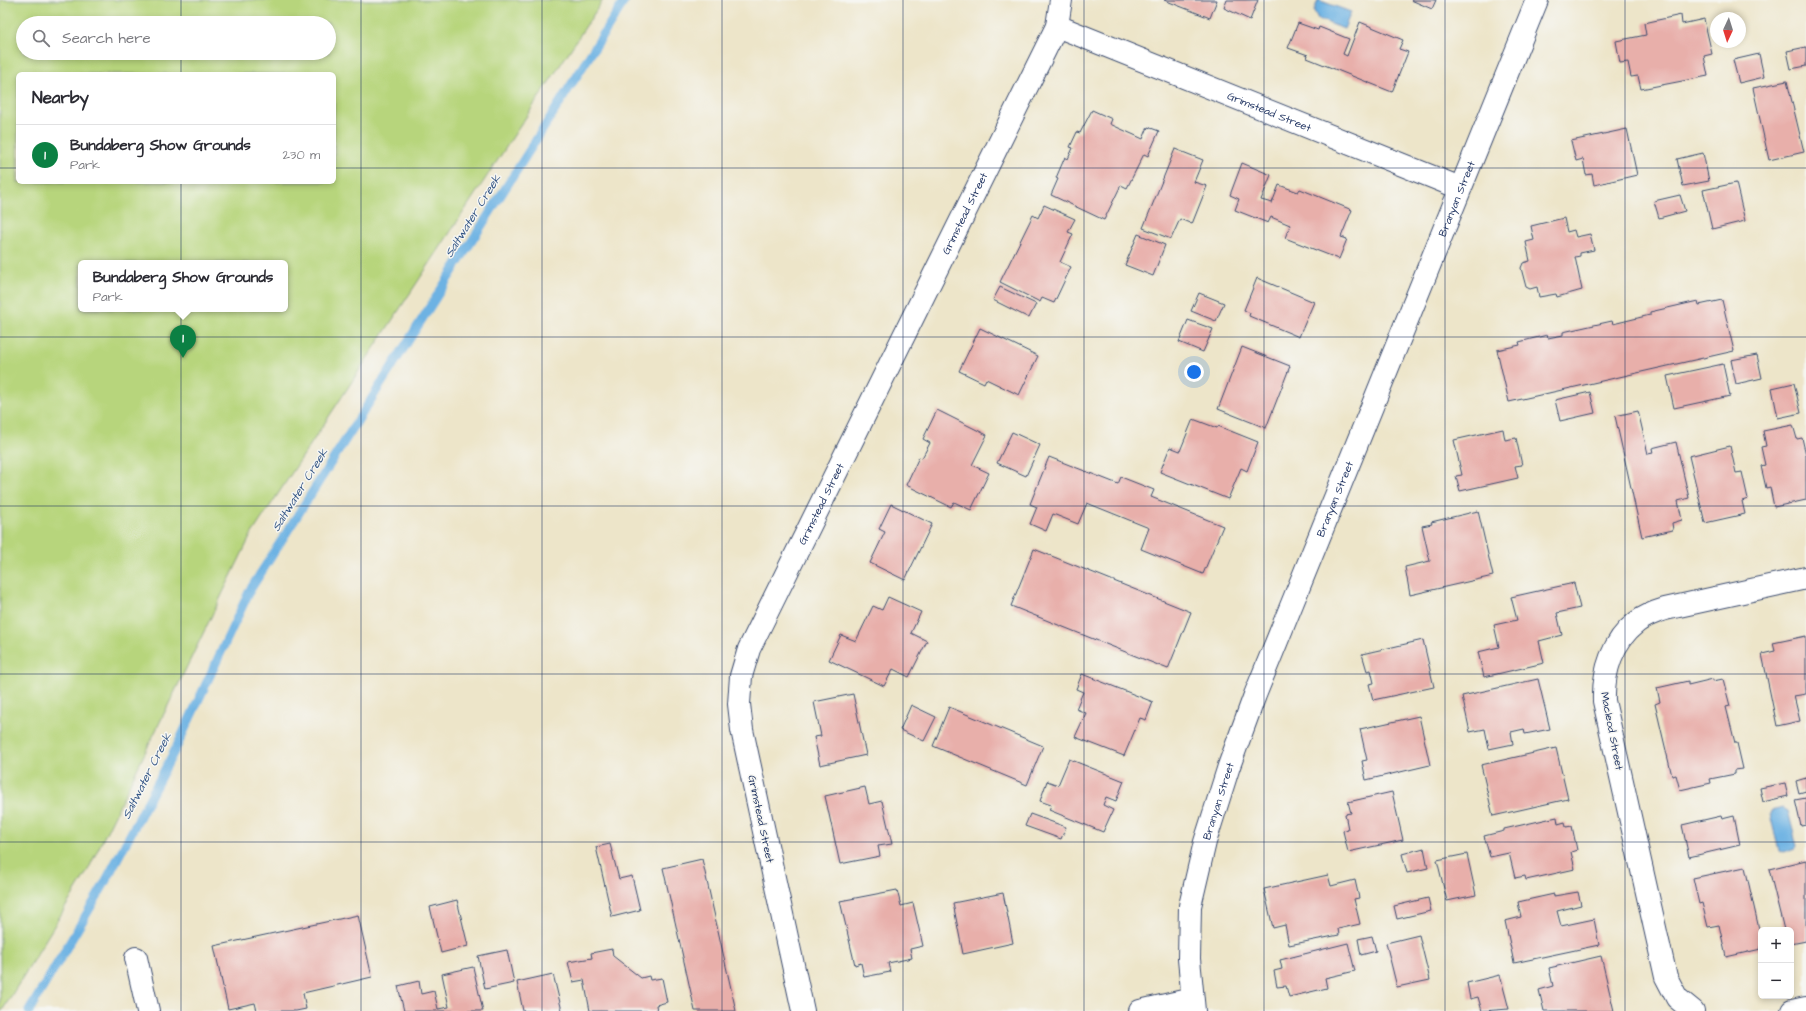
<!DOCTYPE html>
<meta charset="utf-8">
<style>
body{margin:0;font-family:"Architects Daughter",sans-serif;background:#f7f7f7;color:#2b2b33}
.controls{position:absolute;right:12px;bottom:12px;display:grid;overflow:hidden;border-radius:6px;box-shadow:0 2px 6px #0003}
.controls button{width:36px;height:36px;display:grid;place-items:center;padding:0;border:0;border-bottom:1px solid #e1e1e2;background:#fff;color:#2b2b33;font:20px sans-serif}
.compass{position:absolute;left:1710px;top:12px;width:36px;height:36px;border-radius:50%;background:#fff;box-shadow:0 2px 6px #0003;rotate:184deg}
.you{position:absolute;left:1194px;top:372px;width:14px;height:14px;margin:-10px;border:3px solid #fff;border-radius:50%;background:#1a73e8;box-shadow:0 0 0 6px #1a73e833}
.badge{display:grid;place-items:center;width:26px;height:26px;border-radius:50%;background:#0b8043;color:#fff;font-size:13px;font-weight:700}
.pin{position:absolute;translate:-50% -33px;filter:drop-shadow(0 1px 2px #0008)}
.pin::after{content:'';position:absolute;top:21px;width:14px;height:12px;background:inherit;clip-path:polygon(0 0,100% 0,50% 100%)}
.popup{position:absolute;left:78px;top:260px;width:210px;height:52px;box-sizing:border-box;display:grid;place-content:center;border-radius:6px;background:#fff;filter:drop-shadow(0 1px 3px #0005);font-size:13px;white-space:nowrap;color:#7c7c81}
.popup b{font-size:15px;color:#2b2b33}
.popup::after{content:'';position:absolute;left:50%;top:100%;margin-left:-8px;border:8px solid transparent;border-top-color:#fff}
.list{margin:0;padding:0;list-style:none}
h2{display:flex;justify-content:space-between;align-items:center;height:52px;margin:0;padding:0 16px;font-size:17px}
h2 small{font-size:13px;font-weight:400;color:#7c7c81}
.list li{display:grid;grid-template-columns:26px 1fr auto;gap:12px;align-items:center;box-sizing:border-box;height:60px;padding:0 16px;border-top:1px solid #e1e1e2}
.list b{display:block;font-size:15px;white-space:nowrap}
.list p{margin:0;font-size:13px;white-space:nowrap;color:#7c7c81}
.list em{font-size:13px;font-style:normal;color:#7c7c81}
.icon{flex:none;width:22px;height:22px;fill:none;stroke:currentColor;stroke-width:2;stroke-linecap:round;stroke-linejoin:round}
.map{position:relative;flex:none;width:1806px;height:1011px;overflow:hidden}
.search{position:absolute;background:#fff;box-shadow:0 2px 6px #0003;left:16px;top:16px;width:320px;height:44px;display:flex;align-items:center;gap:10px;box-sizing:border-box;padding:0 14px;border-radius:22px;color:#7c7c81;font-size:15px}
.panel{position:absolute;background:#fff;box-shadow:0 2px 6px #0003;left:16px;top:72px;width:320px;height:112px;border-radius:6px}
.map>svg:first-child{display:block}
.green{fill:#b7d57c;stroke:#69826d;fill-rule:evenodd}
.water{fill:#6db2e3;stroke:#4470a0}
.lines{fill:none;stroke-linecap:round;stroke-linejoin:round}
.stream{stroke:#6db2e3;stroke-width:9}
.building{fill:#e8afaa}
.minor-casing{stroke:#3a4a6e;stroke-width:24}
.tertiary-casing{stroke:#3a4a6e;stroke-width:24}
.minor{stroke:#fff;stroke-width:22}
.tertiary{stroke:#fff;stroke-width:22}
.grid{fill:none;stroke:#1b2f5e;stroke-width:1;stroke-opacity:0.55}
.labels{text-anchor:middle;dominant-baseline:central;stroke-width:3;stroke-linejoin:round;paint-order:stroke}
.street-label{font-size:11px;fill:#1b2f5e;stroke:#f6f6f2}
.water-label{font-size:12px;font-style:italic;fill:#345686;stroke:#f6f6f2}
</style>
<div class="map">
<svg width="1806" height="1011" viewBox="0 0 1806 1011">
<rect width="100%" height="100%" fill="#f6f6f2"/>
<filter id="ink" filterUnits="userSpaceOnUse"><feTurbulence type="fractalNoise" baseFrequency=".025" numOctaves="2"/><feDisplacementMap in="SourceGraphic" scale="8" xChannelSelector="R" yChannelSelector="G"/><feConvolveMatrix kernelMatrix="1 2 1 2 8 2 1 2 1" color-interpolation-filters="sRGB"/></filter>
<filter id="wash" filterUnits="userSpaceOnUse"><feTurbulence type="fractalNoise" baseFrequency=".012" numOctaves="4" result="noise"/><feDisplacementMap in="SourceGraphic" scale="16" xChannelSelector="R" yChannelSelector="G"/><feGaussianBlur stdDeviation="0.9" result="paint"/><feColorMatrix in="noise" values="0 0 0 0 0 0 0 0 0 0 0 0 0 0 0 0 0 1.4 0 .05"/><feComposite in="paint" operator="in"/></filter>
<g filter="url(#wash)">
<rect width="100%" height="100%" fill="#ede5c9"/>
<path class="green" d="M0,0h603l-352,535 -164,337 -85,139h-2zM23,23h306v30h-306zM18,74h316v108h-316zM81,263h204v46h-204z"/>
<g class="water">
<path d="M1318,0l33,12 -7,17 -26,-10 -4,-8z"/>
<path d="M1783,808l5,3 9,35 -2,3 -12,4 -4,-2 -9,-37 1,-3z"/>
</g>
<g class="lines">
<path class="stream" d="M29,1011l73,-123 75,-142 73,-156 375,-590"/>
</g>
<g id="blocks">
<g class="building">
<path d="M1164,0h53l-7,18z"/>
<path d="M1227,0h31l-8,20 -26,-12z"/>
<path d="M1411,0h25l-4,9z"/>
<path d="M1681,15l1,9 22,-5 8,35 -8,2 4,20 -67,13 -3,-13 -7,1 -3,-15 -8,1 -4,-22 30,-6 -2,-12z"/>
<path d="M1360,22l43,18 -4,9 9,3 -16,40 -85,-34 1,-3 -20,-7 10,-25 20,7 1,-3 30,12 -6,15 4,2z"/>
<path d="M1806,47v19l-15,3 -4,-18z"/>
<path d="M1759,54l5,23 -25,6 -6,-23z"/>
<path d="M1787,81l17,71 -35,8 -16,-72z"/>
<path d="M1092,110l20,9 -2,5 33,15 5,-12 11,4 -11,25 -4,-2 -17,34 -6,-3 -17,35 -53,-25 7,-16 -2,-1 9,-21 3,2 5,-11 -3,-1 7,-15 3,1z"/>
<path d="M1627,129l10,46 -43,10 -2,-11 -6,1 -3,-16 -7,2 -5,-20z"/>
<path d="M1175,149l28,11 -9,22 13,4 -15,38 -12,-5 -9,20 -28,-11z"/>
<path d="M1703,153l6,28 -26,5 -6,-27z"/>
<path d="M1242,163l29,12 -10,25 11,3 7,-18 19,7 2,-3 52,21 -11,27 6,2 -8,20 -54,-21 5,-13 -19,-8 -3,6 -33,-13 4,-11 -9,-4z"/>
<path d="M1736,183l9,38 -33,8 -9,-39z"/>
<path d="M1680,195l5,16 -26,7 -5,-17z"/>
<path d="M1044,205l31,14 -7,13 5,2 -13,28 11,5 -17,36 -12,-5 -2,4 -40,-20 33,-67 5,3z"/>
<path d="M1564,218l3,14 7,-2 2,7 14,-3 4,16 -14,3v3l-5,1 7,33 -25,7 -1,-3 -17,3 -2,-10 -7,2 -4,-2 -5,-19 2,-5 7,-2 -4,-19 8,-2 -3,-14z"/>
<path d="M1138,234l27,11 -12,31 -28,-11z"/>
<path d="M1257,278l57,24 -15,35 -50,-21 1,-3 -6,-3z"/>
<path d="M1000,287l36,17 -7,14 -36,-18z"/>
<path d="M1199,293l25,10 -8,18 -25,-10z"/>
<path d="M1722,300l12,51 -225,51 -12,-52 23,-5 -1,-3 28,-7 1,3 15,-3v-3l49,-11 1,3 37,-9v-3l48,-11 1,4z"/>
<path d="M1188,320l25,9 -10,23 -24,-10z"/>
<path d="M980,328l58,28 -19,39 -33,-16 -2,4 -25,-12z"/>
<path d="M1242,347l48,19 -24,62 -48,-19z"/>
<path d="M1757,355l5,23 -26,6 -5,-24z"/>
<path d="M1723,364l7,32 -56,12 -7,-32z"/>
<path d="M1794,383l7,30 -23,5 -6,-30z"/>
<path d="M1590,392l5,21 -35,8 -5,-21z"/>
<path d="M937,410l50,25 -15,30 17,8 -18,37 -17,-8 -3,5 -45,-22 13,-28 3,1 8,-15 -7,-4z"/>
<path d="M1638,411l10,43 5,-1 -1,-5 24,-6 13,56 -11,3 4,19 -10,3 1,7 -31,7 -27,-121z"/>
<path d="M1193,419l24,9 1,-2 40,16 -11,29 -6,-3 -13,31 -68,-27 10,-25 10,4z"/>
<path d="M1793,425l4,14 5,-1 4,17v45l-32,7 -4,-20 -4,1 -5,-22 4,-1 -4,-18 5,-1 -3,-15z"/>
<path d="M1503,429l2,11 11,-2 6,27 -7,1 3,12 -58,13 -4,-15 6,-1 -8,-35z"/>
<path d="M1012,432l28,13 -14,31 -29,-13z"/>
<path d="M1730,446l6,27 6,-1 6,27 -6,2 3,13 -40,9 -16,-67z"/>
<path d="M1049,457l69,27 3,-7 33,13 -3,7 72,29 -20,48 -62,-25 8,-21 -62,-25 -9,21 -25,-10 -7,17 -16,-7 7,-17 -7,-3z"/>
<path d="M891,504l41,20 -27,56 -35,-17 15,-31 -6,-3z"/>
<path d="M1478,511l15,65 -83,19 -5,-28 25,-6 -8,-35 10,-2 -1,-2z"/>
<path d="M1034,549l157,63 -23,57 -157,-63z"/>
<path d="M1574,583l6,25 -23,5 5,22 -23,6 5,22 -60,14 -6,-25 21,-5 -5,-22 23,-5 -6,-23z"/>
<path d="M888,597l33,15 -10,21 16,8 -18,36 -16,-8 -9,17 -55,-26 12,-25 15,6 17,-35 9,4z"/>
<path d="M1806,636v58l-12,2 6,25 -23,5 -15,-72 13,-3 -2,-8z"/>
<path d="M1423,640l11,47 -61,13 -4,-16 5,-1 -3,-13 -4,1 -5,-17z"/>
<path d="M1082,674l71,28 -7,18 -6,-2 -16,38 -49,-19 11,-24 -10,-4 7,-17 -7,-3z"/>
<path d="M1538,679l12,50 -25,5 -1,-5 -13,3 2,12 -24,5 -4,-20 -15,3 -8,-36z"/>
<path d="M1713,679v2l10,-2 7,27 -4,1 9,36h2l6,26 -8,1v4l-25,5 1,4 -31,7 -4,-15 -4,1 -17,-72 5,-2 -3,-14 31,-7v4z"/>
<path d="M853,694l13,61 -46,10 -6,-28 7,-1 -7,-34z"/>
<path d="M911,705l25,12 -12,24 -24,-11z"/>
<path d="M949,707l94,39 -16,39 -94,-39z"/>
<path d="M1419,716l11,49 -64,15 -4,-19 5,-1 -7,-31z"/>
<path d="M1556,748l12,51 -75,17 -12,-51z"/>
<path d="M1069,759l55,22 -8,20 -10,-4 -3,8 10,5 -10,22 -54,-22 2,-5 -11,-4 7,-20 11,4z"/>
<path d="M1806,778v13l-7,2 -3,-12z"/>
<path d="M1785,783l3,13 -25,6 -3,-14z"/>
<path d="M865,787l4,17 13,-3 10,43 -14,2 2,10 -40,8 -15,-68z"/>
<path d="M1392,792l11,48 -55,12 -5,-21 5,-2 -3,-15 6,-1 -3,-11z"/>
<path d="M1806,798v27l-5,1 -6,-26z"/>
<path d="M1030,814l36,13 -5,12 -36,-13z"/>
<path d="M1721,816l1,3 12,-3 6,29 -51,12 -7,-32z"/>
<path d="M1557,817l1,7 7,-2 1,5 6,-1 5,24 -6,2 4,17 -49,11 -1,-4 -10,2 -6,-25 -19,4 -6,-21 20,-5v-2z"/>
<path d="M610,844l9,35 13,-3 8,34 -28,7 -16,-70z"/>
<path d="M1424,848l4,20 -21,5 -5,-19z"/>
<path d="M1467,854l9,41 -29,6 -10,-41z"/>
<path d="M702,859l34,152h-41l-10,-45 -22,-98z"/>
<path d="M1806,860v81l-15,3v-14h-7l-15,-61z"/>
<path d="M1745,867l16,71v11l-35,8 -7,-32 -11,2 -6,-24 -3,1 -6,-26z"/>
<path d="M1328,875l3,11 24,-6 4,18 -5,1 6,25 -22,5 1,6 -50,10 -4,-20 -12,3 -9,-39z"/>
<path d="M897,890l4,16 12,-3 10,43 -13,3 2,9 -24,5 2,9 -26,5 -3,-14 -6,2 -15,-64z"/>
<path d="M1578,892l3,13 -24,6 4,15 33,-7 5,26 -85,18 -9,-42 16,-4 -3,-15 36,-8v2z"/>
<path d="M1003,893l10,50 -50,11 -10,-51z"/>
<path d="M1428,898l3,13 -34,8 -3,-13z"/>
<path d="M457,900l11,46 -27,7 -11,-46z"/>
<path d="M358,915l14,62 -69,16 3,16 -10,2h-39l-2,-8 -27,6 -14,-63z"/>
<path d="M1419,935l11,45 -33,7 -11,-44z"/>
<path d="M1372,936l4,15 -15,4 -3,-16z"/>
<path d="M1348,943l7,28 -30,7 2,10 -38,9 -3,-11 -9,1 -3,-16 8,-2 -2,-9z"/>
<path d="M612,949l1,7 28,22 8,-2 1,4 12,-2 5,24 -11,3 1,6h-67l-6,-31 -11,2 -5,-20 24,-4 -1,-5z"/>
<path d="M507,950l7,33 -29,6 -7,-33z"/>
<path d="M1601,956l13,55h-70l-5,-21 14,-4 -4,-18z"/>
<path d="M473,967l10,44h-79l-6,-25 21,-5 2,13 13,-3 4,18 11,-2 -7,-33z"/>
<path d="M553,974l9,37h-39l-6,-29z"/>
<path d="M1500,975l9,34 -27,2 -4,-14 -8,2 -3,-16z"/>
</g>
</g>
</g>
<g filter="url(#ink)">
<use href="#blocks" fill-opacity="0" stroke="#3a4a6e" stroke-width="1"/>
<g class="lines">
<g class="minor-casing">
<g id="minor">
<path id="s1" d="M1057,26l403,162"/>
<path d="M136,958l12,53"/>
<path id="s2" d="M803,1011l-61,-281 -3,-26 2,-28 8,-27 308,-623 4,-26"/>
<path d="M1140,1011l52,-12"/>
<path d="M1693,1011l-16,-13 -11,-21 -62,-276c-1,-29 8,-60 33,-79 8,-6 18,-10 28,-13l141,-31"/>
<path d="M1792,1011l14,-3"/>
</g>
</g>
<g class="tertiary-casing">
<g id="tertiary">
<path id="s3" d="M1194,1011l-5,-52 1,-53 15,-64 24,-76 26,-71 282,-695"/>
</g>
</g>
<use href="#minor" class="minor"/>
<use href="#tertiary" class="tertiary"/>
</g>
</g>
<path class="grid" d="M181,0v23M361,0v1011M542,0v1011M722,0v1011M903,0v1011M1084,0v1011M1264,0v1011M1445,0v1011M1625,0v1011M181,53v21M0,168h18M334,168h1472M181,182v829M0,337h1806M0,506h1806M0,674h1806M0,842h1806"/>
<g class="labels">
<g class="street-label">
<text stroke="none"><textPath href="#s1" startOffset="229">Grimstead Street</textPath></text>
<text stroke="none"><textPath href="#s3" startOffset="862">Branyan Street</textPath></text>
<text stroke="none"><textPath href="#s2" startOffset="856">Grimstead Street</textPath></text>
<text stroke="none"><textPath href="#s3" startOffset="538">Branyan Street</textPath></text>
<text stroke="none"><textPath href="#s2" startOffset="532">Grimstead Street</textPath></text>
<text transform="translate(1612 731) rotate(79)">Macleod Street</text>
<text stroke="none"><textPath href="#s3" startOffset="214">Branyan Street</textPath></text>
<text transform="translate(761 819) rotate(78)">Grimstead Street</text>
</g>
<g class="water-label">
<text transform="translate(473 216) rotate(-58)">Saltwater Creek</text>
<text transform="translate(300 490) rotate(-58)">Saltwater Creek</text>
<text transform="translate(147 776) rotate(-63)">Saltwater Creek</text>
</g>
</g>
</svg>
<div class="controls">
<button>+</button>
<button>−</button>
</div>
<svg class="compass" viewBox="-18 -18 36 36"><path d="M0-13l5 13h-10z" fill="#e53935"/><path d="M0 13l5-13h-10z" fill="#7c7c81"/></svg>
<div class="you"></div>
<div class="pin badge" style="left:183px;top:358px">1</div>
<div class="popup"><b>Bundaberg Show Grounds</b>Park</div>
<div class="search"><svg class="icon" aria-label="search" viewBox="0 0 24 24"><circle cx="10" cy="10" r="6"/><path d="M15 15l6 6"/></svg>Search here</div>
<section class="panel">
<h2>Nearby<small></small></h2>
<ul class="list">
<li><span class="badge">1</span><div><b>Bundaberg Show Grounds</b><p>Park</p></div><em>230 m</em></li>
</ul>
</section>
</div>
